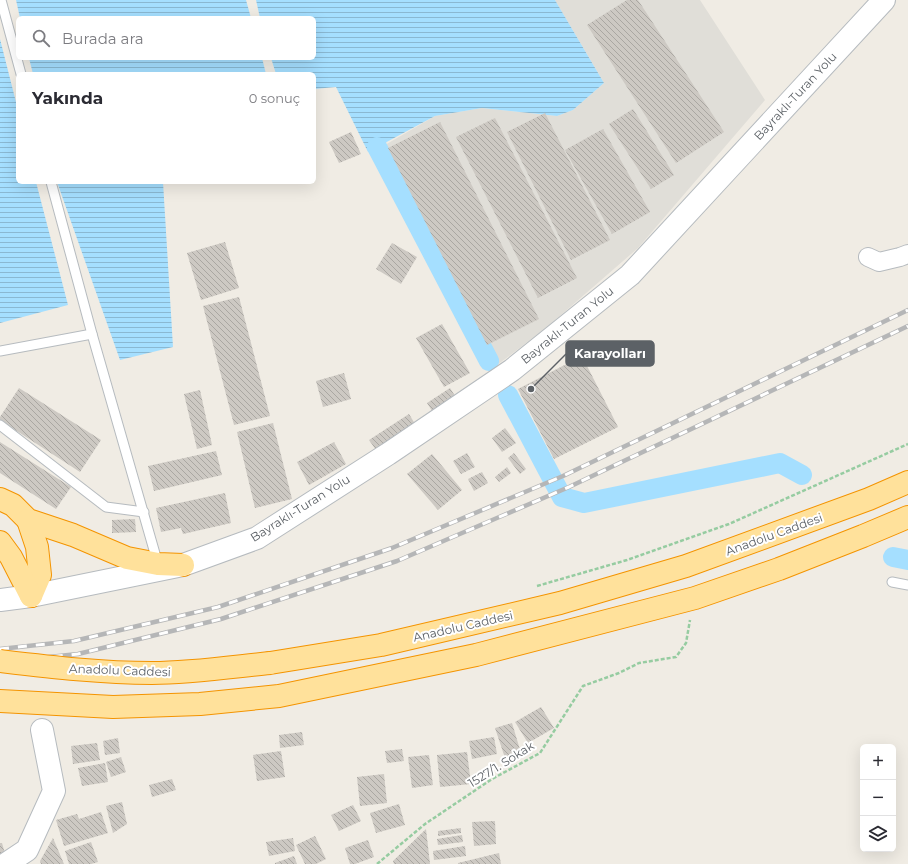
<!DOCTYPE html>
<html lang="tr">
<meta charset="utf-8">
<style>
body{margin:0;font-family:Montserrat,sans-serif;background:#f7f7f7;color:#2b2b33}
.controls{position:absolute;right:12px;bottom:12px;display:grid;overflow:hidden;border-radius:6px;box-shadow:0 4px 16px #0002}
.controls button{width:36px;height:36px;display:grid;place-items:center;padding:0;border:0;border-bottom:1px solid #e1e1e2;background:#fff;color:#2b2b33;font:20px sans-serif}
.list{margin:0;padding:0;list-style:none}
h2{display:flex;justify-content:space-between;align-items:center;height:52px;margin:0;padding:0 16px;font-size:17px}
h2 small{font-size:13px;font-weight:400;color:#7c7c81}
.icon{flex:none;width:22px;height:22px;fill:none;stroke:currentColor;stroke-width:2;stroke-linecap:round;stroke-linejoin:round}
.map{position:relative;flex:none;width:908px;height:864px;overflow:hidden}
.search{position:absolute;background:#fff;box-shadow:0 4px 16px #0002;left:16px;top:16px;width:300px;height:44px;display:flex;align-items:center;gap:10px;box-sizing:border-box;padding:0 14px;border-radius:6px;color:#7c7c81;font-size:15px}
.panel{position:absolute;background:#fff;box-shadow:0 4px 16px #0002;left:16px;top:72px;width:300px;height:112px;border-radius:6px}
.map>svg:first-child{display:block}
.industrial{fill:#e0ded8}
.water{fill:url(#water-rules)}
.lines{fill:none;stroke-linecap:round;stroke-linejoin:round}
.canal{stroke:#a5dfff;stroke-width:20}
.building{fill:url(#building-back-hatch)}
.service-casing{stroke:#b6bbbf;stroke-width:11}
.minor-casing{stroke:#b6bbbf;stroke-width:20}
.tertiary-casing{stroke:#b6bbbf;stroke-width:24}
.secondary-casing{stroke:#b5babf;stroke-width:24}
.trunk-casing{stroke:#f49400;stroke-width:24}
.path{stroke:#96cca1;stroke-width:2.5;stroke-dasharray:4 2;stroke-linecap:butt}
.service{stroke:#fff;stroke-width:9}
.minor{stroke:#fff;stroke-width:18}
.tertiary{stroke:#fff;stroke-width:22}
.secondary{stroke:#fff;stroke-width:22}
.trunk{stroke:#ffe19b;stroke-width:22}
.rail-casing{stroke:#b5b6b7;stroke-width:4.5}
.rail{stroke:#fff;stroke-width:3;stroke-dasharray:9;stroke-linecap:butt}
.trunk-bridge-casing{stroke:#f49400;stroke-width:24;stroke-linecap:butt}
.trunk-bridge{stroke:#ffe19b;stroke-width:22}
.labels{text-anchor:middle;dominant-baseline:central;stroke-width:4;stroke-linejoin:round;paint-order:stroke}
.street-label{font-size:12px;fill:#5c6166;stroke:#fff}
.leader{fill:none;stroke:#5c6166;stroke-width:1.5}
.callout-dot{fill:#5c6166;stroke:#fff;stroke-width:1.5}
.callout{fill:#5c6166;stroke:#5c6166;stroke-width:1.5}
.callout-label{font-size:13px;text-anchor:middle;font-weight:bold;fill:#fff}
</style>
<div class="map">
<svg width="908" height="864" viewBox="0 0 908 864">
<defs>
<pattern id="water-rules" width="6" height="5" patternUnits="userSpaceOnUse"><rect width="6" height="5" fill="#a5dfff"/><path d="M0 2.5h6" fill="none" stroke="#8ab8d2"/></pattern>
<pattern id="building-back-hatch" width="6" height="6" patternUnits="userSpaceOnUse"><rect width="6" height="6" fill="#cdc9c3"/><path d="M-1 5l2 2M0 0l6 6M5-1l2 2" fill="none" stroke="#aaa7a2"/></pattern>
</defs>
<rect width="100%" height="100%" fill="#f0ece4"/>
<path class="industrial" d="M555,0h145l65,100 -127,148 -92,80 -49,37 -112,-220 50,-29 47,-8 75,8 16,-6 31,-27z"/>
<g class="water">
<path d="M16,0h230l5,18h-231z"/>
<path d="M256,0h299l49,83 -31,27 -16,6 -75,-8 -47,8 -67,36 -32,-65 -22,2v-15h-38l-5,-16h43v-40h-54z"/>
<path d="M0,39l18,71v72h18l32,123 -68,18z"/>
<path d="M29,58h233l4,16h-233z"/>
<path d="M57,182h106l10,165 -53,13z"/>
</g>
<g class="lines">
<g class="canal">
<path d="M377,147l112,214"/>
<path d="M508,395l54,102 22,6 196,-40 22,12"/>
<path d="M893,557l15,3"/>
</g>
</g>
<g class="building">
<path d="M627,0h11l86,132 -48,31 -89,-138z"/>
<path d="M633,109l41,66 -23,14 -42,-65z"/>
<path d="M545,113l65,127 -39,20 -64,-128z"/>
<path d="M495,118l82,160 -39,20 -82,-161z"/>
<path d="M440,122l99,197 -52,26 -99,-197z"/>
<path d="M603,129l47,83 -38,22 -47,-84z"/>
<path d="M351,132l10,22 -22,9 -10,-21z"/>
<path d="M225,242l14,46 -38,12 -14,-47z"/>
<path d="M392,243l25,14 -16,27 -25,-15z"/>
<path d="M239,297l31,119 -36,9 -31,-119z"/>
<path d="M442,324l28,49 -26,14 -28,-49z"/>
<path d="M582,356l36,71 -64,32 -36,-70z"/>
<path d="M344,373l7,26 -28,8 -7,-26z"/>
<path d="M19,388l82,52 -21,32 -80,-52v-3z"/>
<path d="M450,388l7,11 -23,15 -7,-11z"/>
<path d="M200,390l12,55 -15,4 -13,-55z"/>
<path d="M409,414l6,10 -39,26 -7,-10z"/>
<path d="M273,423l19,76 -37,9 -18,-76z"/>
<path d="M505,428l11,15 -14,9 -10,-14z"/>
<path d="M0,442l71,45 -15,22 -56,-36z"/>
<path d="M334,442l12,22 -37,21 -12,-23z"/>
<path d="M216,451l6,24 -68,16 -6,-25z"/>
<path d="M467,453l8,14 -14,7 -8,-13z"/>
<path d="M514,453l12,16 -6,5 -12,-16z"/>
<path d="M432,454l30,36 -24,20 -31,-36z"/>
<path d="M507,467l4,6 -12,9 -4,-5z"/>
<path d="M482,472l6,11 -14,8 -6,-12z"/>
<path d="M225,493l6,30 -48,11 -2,-6 -20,4 -5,-24z"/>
<path d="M135,519l1,13 -24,1v-13z"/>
<path d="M541,707l13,21 -26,15 -13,-21z"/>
<path d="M512,723l9,30 -16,5 -10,-30z"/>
<path d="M302,732l2,13 -24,3 -1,-13z"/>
<path d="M494,737l3,17 -25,5 -3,-18z"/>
<path d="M118,738l2,15 -15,2 -2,-14z"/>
<path d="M97,743l3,17 -27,4 -2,-18z"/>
<path d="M402,749l2,12 -17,2 -2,-12z"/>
<path d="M281,751l4,26 -28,4 -4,-26z"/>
<path d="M467,752l4,32 -31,3 -3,-32z"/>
<path d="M429,755l4,30 -21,3 -4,-31z"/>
<path d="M121,757l5,15 -15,5 -5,-15z"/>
<path d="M105,763l3,19 -26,4 -4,-18z"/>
<path d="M384,774l3,29 -27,3 -3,-29z"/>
<path d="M172,779l4,11 -24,7 -3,-12z"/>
<path d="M122,802l5,22 -14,9 -7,-27z"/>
<path d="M399,804l6,21 -29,8 -6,-20z"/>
<path d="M353,805l8,16 -22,10 -8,-16z"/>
<path d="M101,812l7,21 -44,13 -8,-26 21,-6 2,5z"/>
<path d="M495,821l1,23 -22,2 -2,-24z"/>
<path d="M461,828v5l-23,3v-5z"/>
<path d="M426,829l4,35h-36l-1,-3z"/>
<path d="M462,835l1,7 -25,3 -1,-6z"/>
<path d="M315,836l11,23 -10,5h-11l-9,-19z"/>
<path d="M53,838l11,26h-23l-1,-3z"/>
<path d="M293,838l2,13 -26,5 -3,-14z"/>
<path d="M368,840l6,17 -19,7h-5l-5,-16z"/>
<path d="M91,842l7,20 -7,2h-22l-4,-13z"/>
<path d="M0,843h2l4,14 -6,1z"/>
<path d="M465,846l1,10 -32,4 -1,-9z"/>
<path d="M499,853l2,11h-43v-1z"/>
<path d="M294,856l3,8h-22v-1z"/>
</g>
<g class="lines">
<g class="service-casing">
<g id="service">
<path d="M1,0l20,74"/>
<path d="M51,182l41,152 66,230"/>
<path d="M0,351l92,-17"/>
<path d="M0,425l106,82 38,5"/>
<path d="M892,582l16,3"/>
</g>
</g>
<g class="minor-casing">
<path id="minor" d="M868,257l11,5 21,-5 8,-3"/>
</g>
<g class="tertiary-casing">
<g id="tertiary">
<path d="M31,596l152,-31 74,-27 131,-84 124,-84 118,-95 254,-275"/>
<path d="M6,864l21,-14 27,-59 -12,-61"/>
</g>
</g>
<g class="secondary-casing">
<path id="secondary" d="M0,600l31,-4"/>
</g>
<g class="trunk-casing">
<g id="trunk">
<path d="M0,499l13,6 15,15 45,15 54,23 31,6 25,1"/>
<path d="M28,520l9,27 3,28 -9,21"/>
<path d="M0,542l11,15 20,39"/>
<path d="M270,663l111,-18 179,-42 126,-37 183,-67 39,-17"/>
<path d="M0,701l113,6 87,-3 79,-8 197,-41 219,-57 84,-29 84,-33 45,-19"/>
</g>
</g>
<g class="path">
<path d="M537,586l90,-26 102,-36 179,-80"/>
<path d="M377,864l48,-40 67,-45 48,-26 43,-67 36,-13 20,-10 37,-6 10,-14 4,-23"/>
</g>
<use href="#service" class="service"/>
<use href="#minor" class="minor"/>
<use href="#tertiary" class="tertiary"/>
<use href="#secondary" class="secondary"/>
<use href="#trunk" class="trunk"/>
<g class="rail-casing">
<g id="rail">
<path d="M0,649l74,-8 144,-34 174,-59 171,-72 345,-166"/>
<path d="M0,662l78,-8 143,-35 176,-58 172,-74 339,-161"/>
</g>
</g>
<use href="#rail" class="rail"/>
<g class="trunk-bridge-casing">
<path id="trunk-bridge" d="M0,661c51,6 101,12 152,12 39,0 79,-6 118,-10"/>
</g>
<use href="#trunk-bridge" class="trunk-bridge"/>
</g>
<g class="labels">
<g class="street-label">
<text transform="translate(795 96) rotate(-47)">Bayraklı-Turan Yolu</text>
<text transform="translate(567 325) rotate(-39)">Bayraklı-Turan Yolu</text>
<text transform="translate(300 508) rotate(-32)">Bayraklı-Turan Yolu</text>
<text transform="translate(774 534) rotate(-20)">Anadolu Caddesi</text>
<text transform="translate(463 626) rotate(-13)">Anadolu Caddesi</text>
<text transform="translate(120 670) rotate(2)">Anadolu Caddesi</text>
<text transform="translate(501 764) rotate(-32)">1527/1. Sokak</text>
</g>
</g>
<path class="leader" d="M531 389L566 354"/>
<circle class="callout-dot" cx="531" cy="389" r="4"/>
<rect class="callout" x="566" y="341" width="88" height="25" rx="4"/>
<g class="callout-label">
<text x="610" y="358">Karayolları</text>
</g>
</svg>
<div class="controls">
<button>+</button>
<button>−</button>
<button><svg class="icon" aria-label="layers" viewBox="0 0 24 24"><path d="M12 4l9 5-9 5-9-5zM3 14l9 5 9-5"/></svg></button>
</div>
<div class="search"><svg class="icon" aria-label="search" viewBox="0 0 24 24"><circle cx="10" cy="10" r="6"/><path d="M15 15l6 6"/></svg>Burada ara</div>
<section class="panel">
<h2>Yakında<small>0 sonuç</small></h2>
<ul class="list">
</ul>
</section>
</div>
